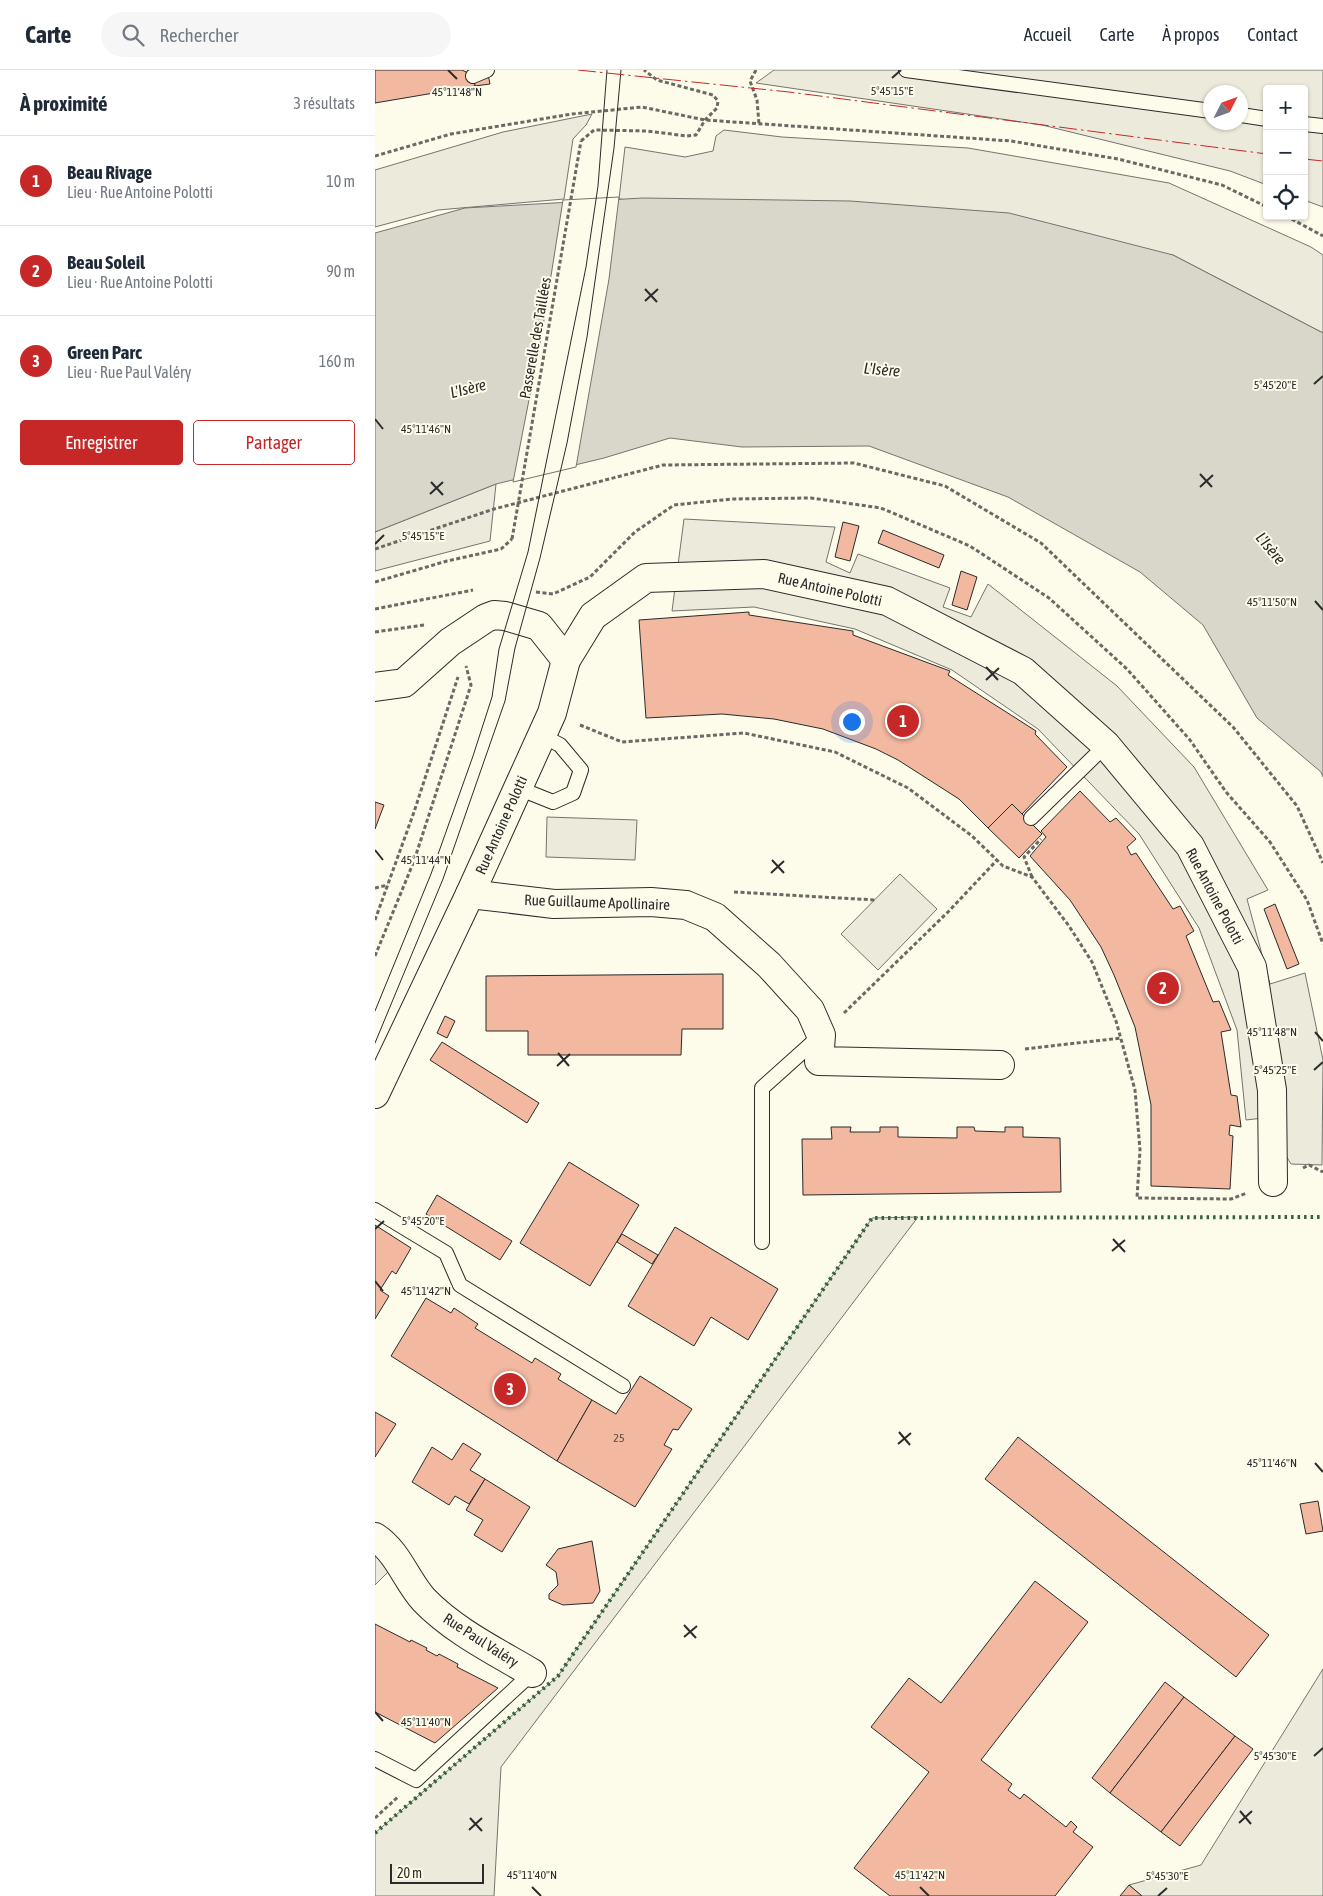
<!DOCTYPE html>
<html lang="fr">
<meta charset="utf-8">
<style>
body{margin:0;font-family:"Asap Condensed",sans-serif;background:#f6f6f7;color:#1f2937}
.controls{position:absolute;right:15px;top:15px;display:grid;overflow:hidden;border-radius:5px;box-shadow:0 1px 4px #0004}
.controls button{width:45px;height:45px;display:grid;place-items:center;padding:0;border:0;border-bottom:1px solid #e0e1e3;background:#fff;color:#1f2937;font:25px sans-serif}
.compass{position:absolute;left:828px;top:15px;width:45px;height:45px;border-radius:50%;background:#fff;box-shadow:0 1px 4px #0004;rotate:48deg}
.scale{position:absolute;left:15px;bottom:12px;width:94px;box-sizing:border-box;padding-left:5px;border:2px solid #2b2b2b;border-top:0;font-size:14px;line-height:18px;white-space:nowrap;color:#2b2b2b;-webkit-text-stroke:4px #fdfbea;paint-order:stroke}
.you{position:absolute;left:476px;top:651px;width:18px;height:18px;margin:-12px;border:4px solid #fff;border-radius:50%;background:#1a73e8;box-shadow:0 0 0 8px #1a73e833}
.badge{display:grid;place-items:center;width:32px;height:32px;border-radius:50%;background:#c62828;color:#fff;font-size:16px;font-weight:700}
.pin{position:absolute;translate:-50% -50%;border:2px solid #fff;box-shadow:0 1px 5px #0006}
.list{margin:0;padding:0;list-style:none}
h2{display:flex;justify-content:space-between;align-items:center;height:65px;margin:0;padding:0 20px;font-size:21px}
h2 small{font-size:16px;font-weight:400;color:#747a83}
.list li{display:grid;grid-template-columns:32px 1fr auto;gap:15px;align-items:center;box-sizing:border-box;height:90px;padding:0 20px;border-top:1px solid #e0e1e3}
.list b{display:block;font-size:19px;white-space:nowrap}
.list p{margin:0;font-size:16px;white-space:nowrap;color:#747a83}
.list em{font-size:16px;font-style:normal;color:#747a83}
.actions{display:flex;gap:10px;padding:15px 20px}
.actions a{flex:1;padding:11px 0;border:1px solid #c62828;border-radius:5px;text-align:center;font-size:18px;color:#c62828}
.actions .main{background:#c62828;color:#fff}
.icon{flex:none;width:28px;height:28px;fill:none;stroke:currentColor;stroke-width:2;stroke-linecap:round;stroke-linejoin:round}
.map{position:relative;flex:none;width:948px;height:1826px;overflow:hidden}
header{display:flex;align-items:center;gap:30px;box-sizing:border-box;height:70px;padding:0 25px;background:#fff;border-bottom:1px solid #e0e1e3}
header strong{font-size:24px}
nav{display:flex;gap:28px;margin-inline-start:auto;font-size:18px}
.search{width:350px;height:45px;background:#f6f6f7;display:flex;align-items:center;gap:12px;box-sizing:border-box;padding:0 18px;border-radius:28px;color:#747a83;font-size:19px}
main{display:flex}
aside{flex:1;background:#fff}
.map>svg:first-child{display:block}
.green{fill:#ecebdb;stroke:#74746e;fill-rule:evenodd}
.parking{fill:#eceadb;stroke:#74746e}
.water{fill:#d8d7c9;stroke:#74746e}
.pier{fill:#fdfbea;stroke:#74746e}
.building{fill:#f2b8a0;stroke:#2b2b2b}
.lines{fill:none;stroke-linecap:round;stroke-linejoin:round}
.service-casing{stroke:#2b2b2b;stroke-width:16}
.minor-casing{stroke:#2b2b2b;stroke-width:30}
.path{stroke:#6a6964;stroke-width:3;stroke-dasharray:4 2.5;stroke-linecap:butt}
.service{stroke:#fdfbea;stroke-width:14}
.minor{stroke:#fdfbea;stroke-width:28}
.tram{stroke:#2b2b2b;stroke-width:1}
.path-bridge{stroke:#6a6964;stroke-width:3;stroke-dasharray:4 2.5;stroke-linecap:butt}
.hedge{stroke:#34623c;stroke-width:4;stroke-dasharray:2.5 4;stroke-linecap:butt}
.power{stroke:#c62828;stroke-width:1;stroke-dasharray:18 4 2.5 4;stroke-linecap:butt}
.ticks{fill:none;stroke:#2b2b2b;stroke-width:2}
.labels{text-anchor:middle;dominant-baseline:central;stroke-width:4;stroke-linejoin:round;paint-order:stroke}
.number-label{font-size:12px;fill:#5d4e48}
.street-label{font-size:15px;fill:#2b2b2b;stroke:#fdfbea}
.water-label{font-size:16px;font-style:italic;fill:#2b2b2b;stroke:#fdfbea}
.ticks-label{font-size:12px;text-anchor:middle;fill:#2b2b2b;stroke:#fdfbea;stroke-width:4;stroke-linejoin:round;paint-order:stroke}
</style>
<header>
<strong>Carte</strong>
<div class="search"><svg class="icon" aria-label="search" viewBox="0 0 24 24"><circle cx="10" cy="10" r="6"/><path d="M15 15l6 6"/></svg>Rechercher</div>
<nav><a>Accueil</a><a>Carte</a><a>À propos</a><a>Contact</a></nav>
</header>
<main>
<aside>
<h2>À proximité<small>3 résultats</small></h2>
<ul class="list">
<li><span class="badge">1</span><div><b>Beau Rivage</b><p>Lieu · Rue Antoine Polotti</p></div><em>10 m</em></li>
<li><span class="badge">2</span><div><b>Beau Soleil</b><p>Lieu · Rue Antoine Polotti</p></div><em>90 m</em></li>
<li><span class="badge">3</span><div><b>Green Parc</b><p>Lieu · Rue Paul Valéry</p></div><em>160 m</em></li>
</ul>
<div class="actions"><a class="main">Enregistrer</a><a>Partager</a></div>
</aside>
<div class="map">
<svg width="948" height="1826" viewBox="0 0 948 1826">
<rect width="100%" height="100%" fill="#fdfbea"/>
<g class="green">
<path d="M399,0h549v137l-19,-7v-111h-37v96l-37,-14 -188,-46 -286,-42zM836,22h30v30h-30z"/>
<path d="M217,44l-6,11 -13,14 -9,60 -126,11 -63,17v-57l128,-38z"/>
<path d="M349,60l58,7 186,11 201,35 142,64 12,8v78l-150,-78 -554,-56 6,-52 60,10 28,-6 3,-15z"/>
<path d="M121,414l-6,57 -115,30v-39z"/>
<path d="M172,747l90,3 -2,40 -89,-3z"/>
<path d="M525,804l37,35 -59,61 -37,-36z"/>
<path d="M543,1147l-417,550 -7,129h-119v-63l183,-157 314,-458z"/>
<path d="M948,1599v227h-181l-13,-11 72,-20z"/>
</g>
<g class="parking">
<path d="M309,449l151,8 -9,35 24,11 8,-19 92,34 -7,19 28,10 17,-33 129,102 77,81 74,123 -21,9 23,85 35,-11 18,87 -1,105 -31,-1 -28,-46 -17,2 -9,-90 -38,-102 -60,-94 -101,-105 -86,-59 -97,-41 -101,-22 -82,4z"/>
<path d="M0,1467l24,24 -24,24z"/>
</g>
<path class="water" d="M268,128l207,3 159,12 164,42 150,78v444l-2,-5 -64,-54 -54,-93 -63,-53 -132,-75 -139,-51 -127,1 -72,-9 -66,20 -108,26 -121,48v-299l90,-25z"/>
<path class="pier" d="M244,127l-10,82 -33,188 -63,15 29,-149 21,-133z"/>
<g class="building">
<path d="M0,0h87l12,6 1,10 -100,17z"/>
<path d="M113,4l2,10 -15,2 -1,-10z"/>
<path d="M468,452l16,4 -9,35 -15,-4z"/>
<path d="M508,460l61,25 -5,13 -61,-25z"/>
<path d="M586,501l16,6 -10,33 -15,-5z"/>
<path d="M374,542v3l104,16v4l97,36 -2,4 88,56 -1,3 32,33 -45,47 -10,-10 -24,24 -29,-29 -61,-39 -22,-11 -53,-20 -49,-10 -52,-5 -76,4 -7,-98z"/>
<path d="M705,721l30,31 6,-4 20,21 -9,8 4,8 5,-2 37,56 7,-3 14,25 -8,5 27,66 6,-1 12,29 -10,2 10,63 6,1 4,31 -11,-2 -1,10 4,1 -3,53 -79,-3v-81l-16,-78 -21,-52 -13,-28 -31,-47 -40,-44 16,-19 -5,-6z"/>
<path d="M0,732l9,3 -9,24z"/>
<path d="M637,734l30,30 -23,24 -31,-30z"/>
<path d="M900,834l24,60 -12,5 -23,-60z"/>
<path d="M348,904v55h-41l-1,26h-153v-24h-42v-55z"/>
<path d="M70,946l10,5 -8,17 -10,-5z"/>
<path d="M67,972l97,61 -12,20 -97,-63z"/>
<path d="M456,1057h20l-1,5h30v-5h18v10l59,1v-11h17l1,4 30,1v-5h18v10l37,1 1,54 -258,3 -1,-56h30z"/>
<path d="M194,1092l70,43 -49,81 -70,-43z"/>
<path d="M62,1125l75,46 -12,19 -74,-46z"/>
<path d="M0,1155l36,23 -15,26 -4,-3 -12,19 9,6 -14,23z"/>
<path d="M300,1157l103,62 -30,51 -37,-23 -17,29 -66,-40z"/>
<path d="M247,1164l36,21 -6,9 -35,-22z"/>
<path d="M51,1228l25,15 3,-5 24,16 -3,4 57,35 3,-5 26,16 -3,5 34,21 -35,61 -166,-105z"/>
<path d="M265,1306l52,33 -14,21 -5,-1 -9,16 8,4 -37,58 -78,-46 35,-61 24,14z"/>
<path d="M0,1342l21,12 -21,33z"/>
<path d="M643,1367l251,198 -33,42 -251,-198z"/>
<path d="M88,1373l18,11 -11,16 15,9 -16,25 -14,-8 -6,9 -37,-23 20,-35 20,13z"/>
<path d="M110,1409l45,28 -28,45 -28,-17 9,-15 -17,-10z"/>
<path d="M943,1431l5,30 -17,3 -6,-30z"/>
<path d="M217,1471l8,50 -7,12 -30,2 -14,-6v-5l9,-9 -2,-13 -10,-7 12,-16z"/>
<path d="M660,1511l53,41 -107,138 31,24 -4,6 12,9 4,-5 42,33 5,-6 6,6 -4,5 20,15 -38,49h-165l-36,-28 75,-96 -58,-45 38,-49 32,25z"/>
<path d="M0,1554l35,18 1,-2 16,8 -1,2 11,6 2,-2 19,10 -1,3 41,21 -63,55 -60,-31z"/>
<path d="M790,1612l19,15 -74,96 -18,-15z"/>
<path d="M809,1627l51,39 -74,96 -51,-39z"/>
<path d="M860,1666l18,13 -73,97 -19,-14z"/>
<path d="M754,1815l13,11h-22z"/>
</g>
<g class="lines">
<g class="service-casing">
<g id="service">
<path d="M531,0l305,41"/>
<path d="M98,6l14,-6"/>
<path d="M866,45l26,4"/>
<path d="M929,54l19,2"/>
<path d="M143,718l35,14 20,-9 8,-23 -21,-25 -19,-10"/>
<path d="M656,748l75,-73"/>
<path d="M0,1140l71,43 14,32 163,101"/>
<path d="M387,1172v-154l58,-52"/>
<path d="M0,1689l41,21 116,-107"/>
</g>
</g>
<g class="minor-casing">
<g id="minor">
<path d="M0,617l29,-4 46,-41 36,-24 8,-3 11,1 34,10 27,34"/>
<path d="M95,824l84,10 97,-2 35,3 29,12 54,48 41,45 11,25 -2,26 181,4"/>
<path d="M0,1024l95,-200 82,-181 14,-53 27,-44 53,-38 118,-4 123,27 136,70 83,74 84,101 62,121 20,123 1,92"/>
<path d="M0,1467c23,15 31,43 49,63 30,31 71,51 108,73"/>
</g>
</g>
<g class="path">
<path d="M381,0l-6,11 7,19 2,24"/>
<path d="M206,71l13,-11 53,1 40,5 9,-1 9,-15 12,-12 1,-7 -5,-6 -56,-15 -13,-10"/>
<path d="M0,86l76,-22 121,-20 70,-7 63,13 306,21 107,18 104,26 45,22"/>
<path d="M911,146l37,20"/>
<path d="M0,479l119,-40 169,-44 191,-2 91,23 96,57 192,184 64,79 26,57"/>
<path d="M0,512l72,-21 54,-12 11,-10"/>
<path d="M161,522l17,2 37,-17 45,-45 39,-27 58,-6 79,-1 70,10 89,38 79,52 78,71 63,71 36,52 44,50 37,58 16,44"/>
<path d="M0,539l98,-19"/>
<path d="M0,562l49,-7"/>
<path d="M205,655l42,17 122,-9 91,19 73,36 64,48 31,30 29,11 37,49 23,36 24,59 19,69 5,60 -3,48 94,1 16,-6"/>
<path d="M657,807l-8,-20 17,-18"/>
<path d="M0,818l13,-3"/>
<path d="M359,822l141,8"/>
<path d="M0,850l39,-108 44,-135"/>
<path d="M0,886l39,-95 57,-176 -5,-19"/>
<path d="M469,943l105,-102 48,-51"/>
<path d="M650,979l96,-11"/>
<path d="M928,1098l6,-3 14,7"/>
<path d="M0,1748l24,-22"/>
</g>
<use href="#service" class="service"/>
<use href="#minor" class="minor"/>
<g class="tram">
<path d="M0,941l56,-137 42,-118 19,-59 7,-48 29,-97 58,-285 12,-81 9,-116"/>
<path d="M0,973l68,-164 62,-178 10,-53 25,-90 27,-115 20,-106 27,-189 7,-78"/>
</g>
<path class="path-bridge" d="M137,469l69,-398"/>
<path class="hedge" d="M0,1763l183,-157 314,-458 451,-1"/>
<g class="power">
<path d="M203,0l211,22 478,62"/>
<path d="M929,89l19,2"/>
</g>
</g>
<path class="ticks" d="M73,0l9,9M517,8l9,-8M270,219l12,13M270,231l13,-12M939,314l9,-8M0,349l8,10M825,404l12,13M56,412l12,13M825,417l13,-12M55,424l13,-12M0,474l9,-9M940,531l8,9M611,597l12,13M611,610l13,-12M0,780l8,10M397,790l12,13M396,803l13,-12M940,962l8,9M183,983l11,13M182,996l13,-12M939,1000l9,-8M0,1159l9,-8M738,1169l12,13M737,1181l13,-11M0,1211l8,10M524,1362l11,13M523,1374l13,-11M940,1393l8,9M309,1555l12,13M309,1567l13,-11M0,1642l8,9M939,1686l9,-8M865,1741l11,13M95,1748l12,13M864,1753l13,-12M94,1760l13,-12M157,1817l9,9M545,1817l9,9M783,1826l9,-8"/>
<g class="labels">
<g class="number-label">
<text x="244" y="1368">25</text>
</g>
<g class="street-label">
<text transform="translate(160 268) rotate(-80)">Passerelle des Taillées</text>
<text transform="translate(455 519) rotate(13)">Rue Antoine Polotti</text>
<text transform="translate(126 755) rotate(-66)">Rue Antoine Polotti</text>
<text transform="translate(840 826) rotate(62)">Rue Antoine Polotti</text>
<text transform="translate(222 832) rotate(2)">Rue Guillaume Apollinaire</text>
<text transform="translate(106 1570) rotate(33)">Rue Paul Valéry</text>
</g>
<g class="water-label">
<text transform="translate(507 299) rotate(5)">L'Isère</text>
<text transform="translate(93 318) rotate(-14)">L'Isère</text>
<text transform="translate(896 478) rotate(50)">L'Isère</text>
</g>
</g>
<g class="ticks-label">
<text x="517" y="25">5°45'15"E</text>
<text x="82" y="26">45°11'48"N</text>
<text x="900" y="319">5°45'20"E</text>
<text x="51" y="363">45°11'46"N</text>
<text x="48" y="470">5°45'15"E</text>
<text x="897" y="536">45°11'50"N</text>
<text x="51" y="794">45°11'44"N</text>
<text x="897" y="966">45°11'48"N</text>
<text x="900" y="1004">5°45'25"E</text>
<text x="48" y="1155">5°45'20"E</text>
<text x="51" y="1225">45°11'42"N</text>
<text x="897" y="1397">45°11'46"N</text>
<text x="51" y="1656">45°11'40"N</text>
<text x="900" y="1690">5°45'30"E</text>
<text x="157" y="1809">45°11'40"N</text>
<text x="545" y="1809">45°11'42"N</text>
<text x="792" y="1810">5°45'30"E</text>
</g>
</svg>
<div class="controls">
<button>+</button>
<button>−</button>
<button><svg class="icon" aria-label="locate" viewBox="0 0 24 24"><circle cx="12" cy="12" r="6"/><path d="M12 2v4M12 18v4M2 12h4M18 12h4"/></svg></button>
</div>
<svg class="compass" viewBox="-18 -18 36 36"><path d="M0-13l5 13h-10z" fill="#e53935"/><path d="M0 13l5-13h-10z" fill="#747a83"/></svg>
<div class="scale">20 m</div>
<div class="you"></div>
<div class="pin badge" style="left:528px;top:651px">1</div>
<div class="pin badge" style="left:788px;top:918px">2</div>
<div class="pin badge" style="left:135px;top:1319px">3</div>
</div>
</main>
